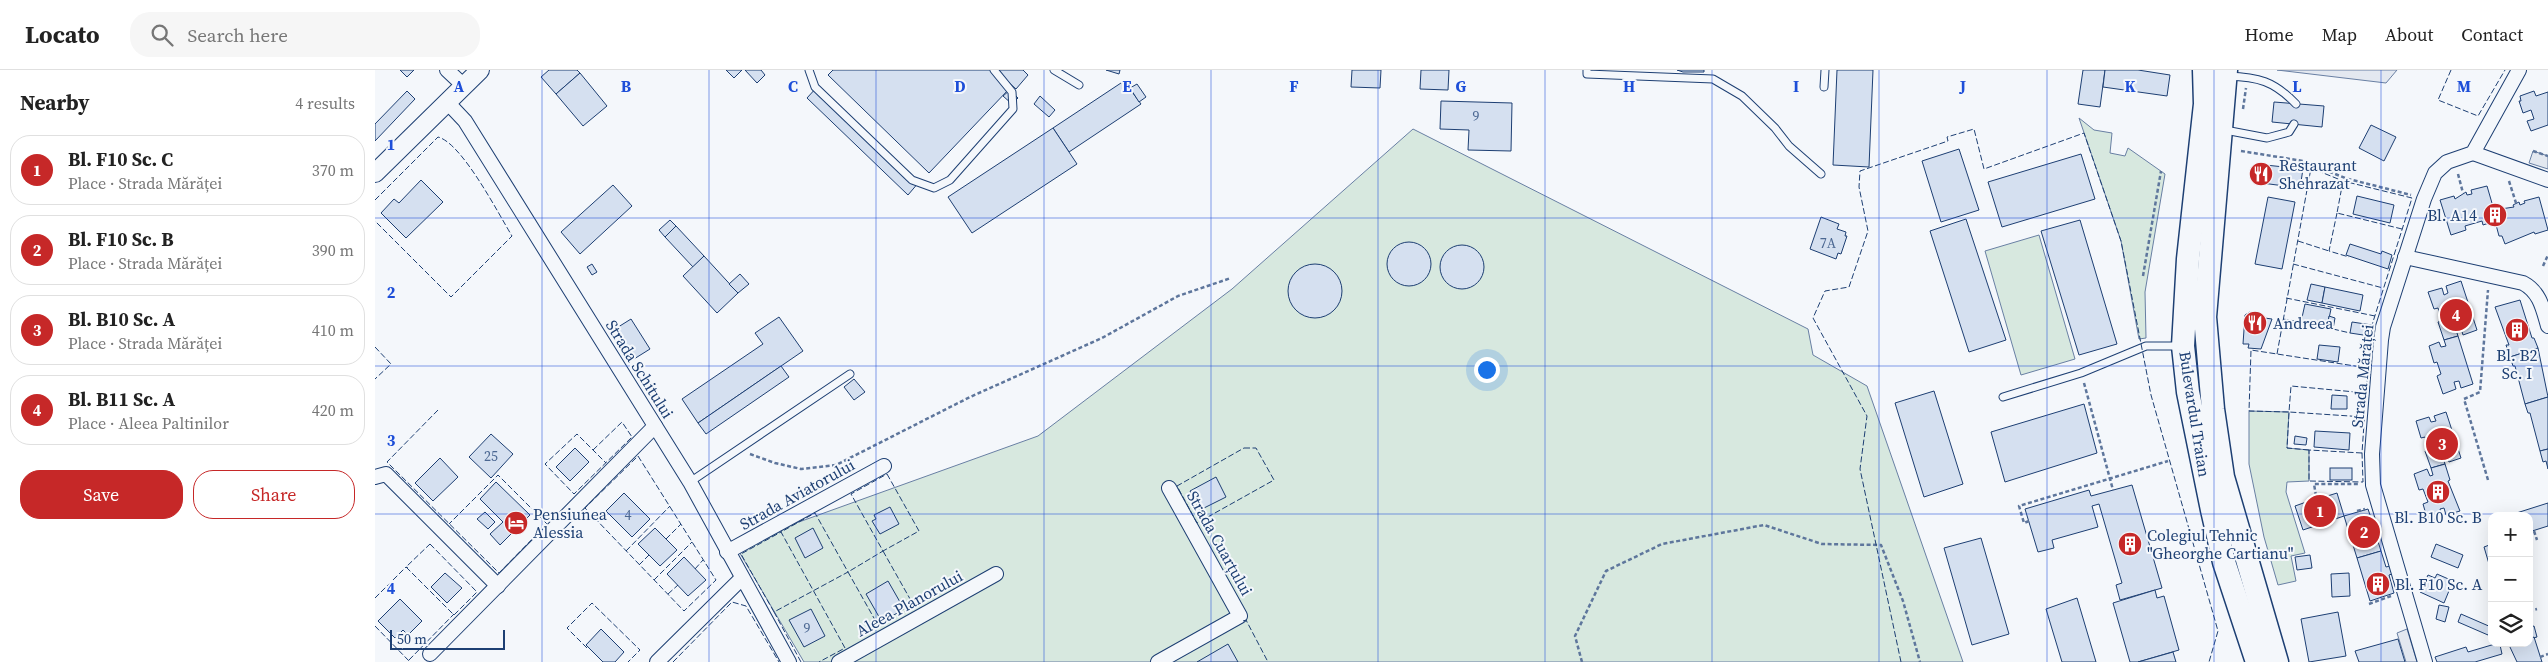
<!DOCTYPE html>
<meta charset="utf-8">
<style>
body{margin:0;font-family:"Source Serif 4",serif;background:#f6f6f6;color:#222}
.controls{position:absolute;right:15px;bottom:15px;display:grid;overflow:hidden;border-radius:10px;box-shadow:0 5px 20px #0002}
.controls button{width:45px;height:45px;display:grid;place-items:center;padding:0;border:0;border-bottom:1px solid #e0e0e0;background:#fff;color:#222;font:25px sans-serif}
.scale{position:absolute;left:15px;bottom:12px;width:115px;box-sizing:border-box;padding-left:5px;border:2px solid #1d3f73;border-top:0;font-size:14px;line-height:18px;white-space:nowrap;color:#1d3f73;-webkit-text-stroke:4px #f4f7fb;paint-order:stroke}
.you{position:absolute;left:1111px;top:299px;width:18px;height:18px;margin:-12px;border:4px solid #fff;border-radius:50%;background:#1a73e8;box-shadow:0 0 0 8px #1a73e833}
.badge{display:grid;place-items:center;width:32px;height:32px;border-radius:50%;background:#c62828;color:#fff;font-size:16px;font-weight:700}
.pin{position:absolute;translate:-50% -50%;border:2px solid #fff;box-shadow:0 1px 5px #0006}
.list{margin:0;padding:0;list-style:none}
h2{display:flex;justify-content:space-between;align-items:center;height:65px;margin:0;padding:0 20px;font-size:21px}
h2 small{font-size:16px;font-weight:400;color:#767676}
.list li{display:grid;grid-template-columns:32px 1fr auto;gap:15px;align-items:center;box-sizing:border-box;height:70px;margin:0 10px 10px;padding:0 10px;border:1px solid #e0e0e0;border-radius:20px}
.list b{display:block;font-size:19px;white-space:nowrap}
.list p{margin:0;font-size:16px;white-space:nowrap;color:#767676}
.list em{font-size:16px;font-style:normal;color:#767676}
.actions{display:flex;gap:10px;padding:15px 20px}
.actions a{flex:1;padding:11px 0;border:1px solid #c62828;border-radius:20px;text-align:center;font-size:18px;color:#c62828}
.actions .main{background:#c62828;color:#fff}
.icon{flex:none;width:28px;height:28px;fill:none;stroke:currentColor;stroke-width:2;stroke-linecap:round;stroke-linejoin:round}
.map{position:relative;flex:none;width:2173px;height:592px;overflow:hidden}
header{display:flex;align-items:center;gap:30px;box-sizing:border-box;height:70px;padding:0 25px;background:#fff;border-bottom:1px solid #e0e0e0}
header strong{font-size:24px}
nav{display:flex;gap:28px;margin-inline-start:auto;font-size:18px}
.search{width:350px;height:45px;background:#f6f6f6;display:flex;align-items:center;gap:12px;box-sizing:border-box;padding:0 18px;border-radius:20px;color:#767676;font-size:19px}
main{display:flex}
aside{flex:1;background:#fff}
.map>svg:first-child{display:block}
.green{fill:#d7e8df;stroke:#687fa3}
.parking{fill:#e3e8f0;stroke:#687fa3}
.building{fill:#d5e0f0;stroke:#1d3f73}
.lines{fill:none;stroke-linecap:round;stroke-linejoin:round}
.service-casing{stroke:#1d3f73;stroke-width:9}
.minor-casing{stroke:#1d3f73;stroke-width:16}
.tertiary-casing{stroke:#1d3f73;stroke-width:20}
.primary-casing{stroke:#1d3f73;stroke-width:25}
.path{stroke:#5e769c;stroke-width:2.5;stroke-dasharray:4 2.5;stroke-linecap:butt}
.service{stroke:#f4f7fb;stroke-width:7}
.minor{stroke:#f4f7fb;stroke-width:14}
.tertiary{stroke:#f4f7fb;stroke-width:18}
.primary{stroke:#f4f7fb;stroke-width:22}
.fence{stroke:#1d3f73;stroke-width:1;stroke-dasharray:6 2.5;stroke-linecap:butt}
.grid{fill:none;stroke:#1d4ed8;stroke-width:1;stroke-opacity:0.55}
.labels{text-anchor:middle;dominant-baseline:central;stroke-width:4;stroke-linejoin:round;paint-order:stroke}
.number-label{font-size:14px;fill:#4b6792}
.poi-label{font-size:16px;fill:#1d3f73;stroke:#f4f7fb;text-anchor:start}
.street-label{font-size:16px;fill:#1d3f73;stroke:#f4f7fb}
.grid-label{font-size:16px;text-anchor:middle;font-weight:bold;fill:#1d4ed8;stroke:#f4f7fb;stroke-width:4;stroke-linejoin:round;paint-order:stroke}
</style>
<header>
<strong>Locato</strong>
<div class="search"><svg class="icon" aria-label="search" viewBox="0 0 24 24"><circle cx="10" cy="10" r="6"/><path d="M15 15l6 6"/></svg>Search here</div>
<nav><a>Home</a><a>Map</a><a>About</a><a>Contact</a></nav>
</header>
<main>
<aside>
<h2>Nearby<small>4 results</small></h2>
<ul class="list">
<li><span class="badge">1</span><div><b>Bl. F10 Sc. C</b><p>Place · Strada Mărăței</p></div><em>370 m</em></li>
<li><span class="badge">2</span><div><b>Bl. F10 Sc. B</b><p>Place · Strada Mărăței</p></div><em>390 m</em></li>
<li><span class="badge">3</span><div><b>Bl. B10 Sc. A</b><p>Place · Strada Mărăței</p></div><em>410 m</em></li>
<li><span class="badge">4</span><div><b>Bl. B11 Sc. A</b><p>Place · Aleea Paltinilor</p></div><em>420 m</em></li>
</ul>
<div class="actions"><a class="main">Save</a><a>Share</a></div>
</aside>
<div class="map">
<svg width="2173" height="592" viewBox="0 0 2173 592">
<rect width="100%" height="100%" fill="#f4f7fb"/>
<g class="green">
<path d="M1704,48l15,12 18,3 -2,20 15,3 3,-8 37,26 -20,118 1,46 -7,1 -18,-98z"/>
<path d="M1038,59l395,200 5,26 54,31 96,276h-1159l-66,-112 47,-23 253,-91 194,-147z"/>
<path d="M1664,165l36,124 -54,16 -36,-124z"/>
<path d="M1874,341l40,1 -2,36 22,2v31l-22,1 -1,10 19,61 -14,3 5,25 -18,4 -14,-48 -15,-73z"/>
</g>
<g class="parking">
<path d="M1902,0h120l-11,13z"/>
<path d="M2158,81l15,5v13l-19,-6z"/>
<path d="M2032,559l10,33h-11l-9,-29z"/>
</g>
<g class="building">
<path d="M25,0h14l-7,7z"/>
<path d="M174,0h28l3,3 -24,21 -15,-17z"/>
<path d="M351,0h16l-8,8z"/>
<path d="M370,0h16l4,5 -8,8z"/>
<path d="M458,0h157l19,19 -80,84 -101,-98z"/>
<path d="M620,0h28l5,5 -12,14z"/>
<path d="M731,0h14l-1,4z"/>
<path d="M977,0h29l-1,18 -29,-1z"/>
<path d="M1046,0h28l-1,20 -28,-1z"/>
<path d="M1302,0h27v2h-21z"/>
<path d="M1462,0h36l-4,97 -36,-2z"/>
<path d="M1708,0h22l-5,37 -22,-3z"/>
<path d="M1730,0h33l32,5 -3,21 -64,-9z"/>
<path d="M205,3l27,33 -24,20 -27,-32z"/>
<path d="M749,11l17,23 -72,48 -16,-24z"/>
<path d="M762,14l9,13 -7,5 -9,-14z"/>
<path d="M442,17l102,95 -11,13 -101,-97z"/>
<path d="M635,20l8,8 -6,6 -9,-8z"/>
<path d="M32,21l8,8 -40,42v-17z"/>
<path d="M2159,21l2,5 12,-4v33l-17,6 -4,-10 7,-2 -3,-9 -8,3 -4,-12h2l-1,-5z"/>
<path d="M665,26l15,14 -6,7 -15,-13z"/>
<path d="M1066,31l71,2 -1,48 -43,-1 1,-20 -29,-1z"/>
<path d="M1899,32l50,4 -2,21 -50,-5z"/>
<path d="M1996,55l25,12 -12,24 -25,-13z"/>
<path d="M678,58l24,36 -105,69 -24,-36z"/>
<path d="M1584,79l20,61 -38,12 -19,-61z"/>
<path d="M1706,84l14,45 -93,28 -14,-45z"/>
<path d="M1881,94l47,5 -3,19 -46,-6z"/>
<path d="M46,110l22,22 -37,36 -25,-25 13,-14 5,4z"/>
<path d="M238,115l19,21 -52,48 -19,-22z"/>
<path d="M2112,116l7,24 20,-3 -1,-2 6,-3 1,3 5,-2 -1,-2 15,-4 9,33 -13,4 -1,-2 -29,12 -3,-8h-3l-4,-15 -12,4 -1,-4 -17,5 1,4 -15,5 -11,-35 14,-4 1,3 11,-7 1,3 5,-1 -1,-4z"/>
<path d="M1982,126l37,9 -4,18 -37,-9z"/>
<path d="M1893,127l27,5 -13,67 -27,-5z"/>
<path d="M1446,147l18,7 -2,5 9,3 -1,4h2l-6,18 -3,-1 -2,6 -26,-10z"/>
<path d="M1591,149l40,121 -37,12 -39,-121z"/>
<path d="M295,150l6,6 -11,11 -6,-7z"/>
<path d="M1705,150l37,124 -38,11 -38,-124z"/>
<path d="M301,156l28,30 -11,11 -28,-30z"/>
<circle cx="1034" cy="194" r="22"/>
<path d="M1975,174l31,10 1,-3 10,4 -4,14 -42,-14z"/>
<circle cx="1087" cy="197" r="22"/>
<path d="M329,186l34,37 -21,20 -34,-37z"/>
<circle cx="940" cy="221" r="27"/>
<path d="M217,194l5,8 -5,3 -5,-8z"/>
<path d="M365,204l9,10 -11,9 -9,-9z"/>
<path d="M2086,211l16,49 -14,5 -2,-7 -5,2 2,6 -14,4 -6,-18 4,-1 -4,-13 -4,1 -6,-17 14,-4 2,7 4,-2 -2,-7z"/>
<path d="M1936,214l14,3 -3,16 -15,-3z"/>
<path d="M1950,217l38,8 -3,16 -38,-8z"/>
<path d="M2145,230l12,38h2l4,10 -28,9 -4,-12h3l-14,-38z"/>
<path d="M1930,234l26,5 -4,19 -26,-6z"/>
<path d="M1875,242v4l22,3 -11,30 -13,-1 1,-4h-6l2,-29z"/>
<path d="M1954,246l6,2 -2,11 -6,-1z"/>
<path d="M404,247l24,34 -105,72 -16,-24 81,-55 -8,-11z"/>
<path d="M256,249l19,30 -16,10 -19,-30z"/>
<path d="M1977,252l20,3 -2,11 -20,-3z"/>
<path d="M2083,266l15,48 -12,4 -2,-7 -5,1 2,7 -13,5 -6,-18 4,-2 -4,-12 -3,1 -5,-17 10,-4 2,5 5,-1 -2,-6z"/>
<path d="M1944,275l21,2 -2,15 -21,-3z"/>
<path d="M2163,278l10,49 -23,7 -10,-38h-2l-3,-9z"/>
<path d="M406,296l8,11 -83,57 -8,-11z"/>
<path d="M479,309l11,13 -11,8 -10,-13z"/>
<path d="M1559,321l29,93 -39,13 -29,-94z"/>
<path d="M1957,325l15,1v13h-16z"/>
<path d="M2173,327v52l-8,2 -10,-38h-2l-3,-9z"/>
<path d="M1709,334l13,49 -92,29 -14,-50z"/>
<path d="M2071,342l15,46 -12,4 -2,-6 -4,1 2,7 -14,4 -6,-17 4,-2 -4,-12 -4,1 -5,-17 13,-4 2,5 5,-1 -2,-5z"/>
<path d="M1940,361l35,2 -1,17 -35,-3z"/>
<path d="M116,364l22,20 -22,24 -22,-21z"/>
<path d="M1920,366l12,2 -1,7 -12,-1z"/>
<path d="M200,378l14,14 -19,19 -14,-14z"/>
<path d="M2173,379v20l-2,-8 -3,1 -3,-11z"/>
<path d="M65,388l18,19 -25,24 -18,-18z"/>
<path d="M2070,394l5,16 -2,1 12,30 -14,4 -2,-7 -4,1 2,8 -14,4 -5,-17 5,-2 -5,-13 -4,1 -5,-16 13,-5 3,7 3,-1 -2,-7z"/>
<rect x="1955" y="398" width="22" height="12"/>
<path d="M841,407l10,20 -26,13 -10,-19z"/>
<path d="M121,412l34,33 -30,30 -10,-11 13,-12 -23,-23z"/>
<path d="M1757,415l30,103 -42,12 -4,-15 6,-2 -23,-79 -7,2 6,21 -46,13 2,8 -16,4 -13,-43 64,-19 2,6z"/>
<path d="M249,423l26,26 -18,18 -26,-26z"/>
<path d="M1962,423l7,23 -41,14 -8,-24 17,-6 -1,-3 9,-2 1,3z"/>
<path d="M2173,433v23l-19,6v-16h-22z"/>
<path d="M515,437l9,17 -19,10 -8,-13 4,-2 -2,-4z"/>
<path d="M1993,439l6,18 3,-1 2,8 -3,1 5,16 -24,7 -13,-42z"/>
<path d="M110,442l10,10 -7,7 -11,-10z"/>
<path d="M280,458l22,22 -17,16 -22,-22z"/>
<path d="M438,458l10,20 -18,10 -10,-20z"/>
<path d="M1606,468l28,96 -37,11 -28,-97z"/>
<path d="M2061,474l27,11 -5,13 -27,-11z"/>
<path d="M2117,474v30l-8,-27z"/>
<path d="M2006,481l5,16 4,-1 2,8 -3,1 5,18 -24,8 -13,-43z"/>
<path d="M1935,485l2,13 -15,2 -2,-13z"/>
<path d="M309,487l22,23 -18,16 -21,-22z"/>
<path d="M70,503l17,15 -15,15 -16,-16z"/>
<path d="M1974,503l1,23 -18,1 -1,-23z"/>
<path d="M2062,504l16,7 -9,22 -24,-11 8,-17 7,3z"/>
<path d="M513,511l16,28 -22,13 -16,-28z"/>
<path d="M1780,520l2,8 7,-2 15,54 -41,12h-8l-17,-59z"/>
<path d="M1702,528l19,64h-34l-16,-53z"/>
<path d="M25,529l22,22 -14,14 -5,-5 -8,8 -17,-17z"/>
<path d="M2064,535l10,2 -4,15 -9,-3z"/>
<path d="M436,539l14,27 -21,11 -15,-27z"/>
<path d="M1963,542l8,44 -37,6 -8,-43z"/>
<path d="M2086,544l30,13 -3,8 -30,-13z"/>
<path d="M2154,555l1,2 4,-1 3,11 -8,2z"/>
<path d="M226,559l23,23 -9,10h-12l-17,-17z"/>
<path d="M2159,567l8,25h-25l-8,-17 20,-2v-4z"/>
<path d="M2023,569l7,23h-46l-4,-11z"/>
<path d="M853,574l10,18h-41z"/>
<path d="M2120,574l1,2 4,-1 2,9 -27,8h-38l-2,-5 31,-10 2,5z"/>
<path d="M1798,582l3,10h-38z"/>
</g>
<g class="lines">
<g class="service-casing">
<g id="service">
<path d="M434,0l6,17 97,93 22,8 16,-8 63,-71 -1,-17 -18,-22"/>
<path d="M679,0l25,15"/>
<path d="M1212,0v4l126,5 29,17 33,32 14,18 32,28"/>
<path d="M1853,6c30,1 46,5 68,28"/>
<path d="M1449,17l1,-17"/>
<path d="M1850,60l42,8 22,-6 5,-8"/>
<path d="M1628,327l78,-24 65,-27h34"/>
<path d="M315,412l160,-108"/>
</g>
</g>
<g class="minor-casing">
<g id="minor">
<path d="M72,0l17,16"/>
<path d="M73,33l17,18 225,361 99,180"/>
<path d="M2098,83l75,27"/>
<path d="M2030,187l118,26c17,9 20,26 25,43"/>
<path d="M0,407l11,-3 112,112"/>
<path d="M352,482l157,-86"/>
<path d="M55,584l225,-228"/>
<path d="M282,592l85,-84"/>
<path d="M464,592l157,-88"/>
<path d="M783,592l82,-46 -71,-128"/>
<path d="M2050,592l-52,-177 -1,-31 9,-114 2,-13 41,-128 11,-26 12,-11 26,-9 46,-83"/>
</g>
</g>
<g class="tertiary-casing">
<path id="tertiary" d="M0,103l105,-103"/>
</g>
<g class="primary-casing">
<g id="primary">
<path d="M1829,0l1,34 -17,155 -5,87 5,46 24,118 12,52 33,100"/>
<path d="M1851,0l-21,247 8,92 10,68 54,185"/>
</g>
</g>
<g class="path">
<path d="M1868,39l3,-21"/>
<path d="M1866,81l62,10 42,17 66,17"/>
<path d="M2158,81l15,5"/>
<path d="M2083,104l5,19"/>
<path d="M2134,111l7,22"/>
<path d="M2168,196l5,-11"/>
<path d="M1768,206l18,-105"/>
<path d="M1709,313l29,107"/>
<path d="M375,384l25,9 26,6 35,-4 134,-68 132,-59 76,-42 53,-18"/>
<path d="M2113,410l-24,-81 16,-7 8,-102"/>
<path d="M1941,426l-2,-12h45"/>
<path d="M1982,441l8,-2"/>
<path d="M1654,451l-5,2 -5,-17 149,-45"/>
<path d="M2159,461l3,9"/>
<path d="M1994,534l22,-8"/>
<path d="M2154,541l8,-2"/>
<path d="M2165,587l8,-3"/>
<path d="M1207,592l-7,-26 31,-65 56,-27 102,-19 58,19 59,1 22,56 17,61"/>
</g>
<use href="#service" class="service"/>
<use href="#minor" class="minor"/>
<use href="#tertiary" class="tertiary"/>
<use href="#primary" class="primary"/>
<g class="fence">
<path d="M2076,0l-13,30 40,16 27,-46"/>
<path d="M1968,111l-6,32 65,16"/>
<path d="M0,130l63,-63c24,6 60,76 74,99l-61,61 -76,-76"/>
<path d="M1962,143l-8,38 20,6"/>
<path d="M1923,171l31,10"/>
<path d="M1918,194l90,24"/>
<path d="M1911,228l89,18"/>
<path d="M1908,249l18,3"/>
<path d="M1958,259l17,4"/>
<path d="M0,277l16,17 -16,15"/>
<path d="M1902,284l34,-186 32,13 69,17 -40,127"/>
<path d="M1991,323l-75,-7 -2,26 -40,-1 2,-61 117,18"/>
<path d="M63,340l-51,52 4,4 108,107 48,-49 -49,-49 -49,49"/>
<path d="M869,378h12l18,32 -77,43 -20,-37z"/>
<path d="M218,380l29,-28 10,15 -58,57 -29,-30 32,-30 29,29"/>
<path d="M1934,380l-22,-2 2,-36 76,5"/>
<path d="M1987,383l-53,-3v31l54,1 -1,-29 8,-117"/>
<path d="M263,386l78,124 -32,31 -99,-103z"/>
<path d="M512,404l32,57 -36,20 -32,-57z"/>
<path d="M291,469l15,-15"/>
<path d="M55,474l47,48 -23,23 -48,-48z"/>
<path d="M251,481l44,-45"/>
<path d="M508,481l31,55 -35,21 -31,-55z"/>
<path d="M264,495l10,-10"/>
<path d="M320,499l8,-9"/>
<path d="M279,510l38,-38"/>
<path d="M293,524l10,-9"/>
<path d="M0,528l31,-31 2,1"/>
<path d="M399,542l-33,-58 40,-22"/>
<path d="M868,551l3,-1 22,42"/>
<path d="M0,556l35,36"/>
<path d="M212,578l-20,-20 25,-25 48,47 -12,12"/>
<path d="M34,590l45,-46"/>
<path d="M298,592l59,-60 14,4 33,56"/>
<path d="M426,592l-27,-50 74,-40 -33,-59 -34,19 64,116 -26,14"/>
<path d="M1526,592l-41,-193 7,-53 -54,-98 12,-27 24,-4 19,-56 -9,-44 1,-16 88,-30 -1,-4 27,-8 10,40 100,-36 37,108 30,154 67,236 -9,31"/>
</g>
</g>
<path class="grid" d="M167,0v592M334,0v592M501,0v592M669,0v592M836,0v592M1003,0v592M1170,0v592M1337,0v592M1504,0v592M1672,0v592M1839,0v592M2006,0v592M0,148h2173M0,296h2173M0,444h2173"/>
<defs>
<g id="restaurant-disc" transform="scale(1.25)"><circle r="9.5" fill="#c62828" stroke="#f4f7fb"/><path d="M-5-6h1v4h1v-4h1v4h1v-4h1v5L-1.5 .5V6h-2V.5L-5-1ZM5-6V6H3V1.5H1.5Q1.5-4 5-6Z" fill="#fff"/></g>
<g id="building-disc" transform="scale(1.25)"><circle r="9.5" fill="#c62828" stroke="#f4f7fb"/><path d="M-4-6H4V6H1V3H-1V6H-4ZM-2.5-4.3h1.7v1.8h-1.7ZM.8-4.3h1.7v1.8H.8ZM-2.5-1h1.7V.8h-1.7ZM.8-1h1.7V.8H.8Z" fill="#fff"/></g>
<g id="hotel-disc" transform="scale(1.25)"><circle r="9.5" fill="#c62828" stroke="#f4f7fb"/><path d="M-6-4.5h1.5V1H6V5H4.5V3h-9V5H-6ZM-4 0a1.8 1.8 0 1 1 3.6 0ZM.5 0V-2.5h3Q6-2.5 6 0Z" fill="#fff"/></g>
</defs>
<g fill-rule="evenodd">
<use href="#restaurant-disc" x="1886" y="104"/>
<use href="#building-disc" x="2120" y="145"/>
<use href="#restaurant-disc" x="1880" y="253"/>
<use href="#building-disc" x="2142" y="260"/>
<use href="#building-disc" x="2063" y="422"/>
<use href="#hotel-disc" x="141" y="453"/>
<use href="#building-disc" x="1755" y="474"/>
<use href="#building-disc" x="2003" y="514"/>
</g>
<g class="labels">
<g class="number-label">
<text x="1101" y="46">9</text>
<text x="1453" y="173">7A</text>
<text x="116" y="386">25</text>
<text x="253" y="445">4</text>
<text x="432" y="558">9</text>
</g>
<g class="poi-label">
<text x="1904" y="95">Restaurant<tspan x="1904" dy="18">Shehrazat</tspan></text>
<text x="2102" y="145" text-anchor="end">Bl. A14</text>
<text x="1898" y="253">Andreea</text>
<text x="2142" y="285" text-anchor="middle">Bl. B2<tspan x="2142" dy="18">Sc. I</tspan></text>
<text x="158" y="444">Pensiunea<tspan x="158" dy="18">Alessia</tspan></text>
<text x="2063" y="447" text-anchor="middle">Bl. B10 Sc. B</text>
<text x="1772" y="465">Colegiul Tehnic<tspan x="1772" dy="18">"Gheorghe Cartianu"</tspan></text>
<text x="2020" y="514">Bl. F10 Sc. A</text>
</g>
<g class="street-label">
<text transform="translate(265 299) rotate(58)">Strada Schitului</text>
<text transform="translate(1987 306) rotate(-84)">Strada Mărăței</text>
<text transform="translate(1820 344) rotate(81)">Bulevardul Traian</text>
<text transform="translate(422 424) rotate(-29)">Strada Aviatorului</text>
<text transform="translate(845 473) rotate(61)">Strada Cuarțului</text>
<text transform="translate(534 533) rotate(-29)">Aleea Planorului</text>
</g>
</g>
<g class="grid-label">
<text x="84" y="22">A</text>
<text x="251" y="22">B</text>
<text x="418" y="22">C</text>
<text x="585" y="22">D</text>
<text x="752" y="22">E</text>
<text x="919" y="22">F</text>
<text x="1086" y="22">G</text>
<text x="1254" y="22">H</text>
<text x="1421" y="22">I</text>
<text x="1588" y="22">J</text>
<text x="1755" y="22">K</text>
<text x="1922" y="22">L</text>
<text x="2089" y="22">M</text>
<text x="16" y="80">1</text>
<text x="16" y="228">2</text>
<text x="16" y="376">3</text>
<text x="16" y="524">4</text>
</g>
</svg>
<div class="controls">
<button>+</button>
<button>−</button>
<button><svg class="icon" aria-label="layers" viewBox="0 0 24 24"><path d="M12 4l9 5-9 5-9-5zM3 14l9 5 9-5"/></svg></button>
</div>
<div class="scale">50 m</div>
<div class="you"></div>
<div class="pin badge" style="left:1945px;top:441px">1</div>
<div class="pin badge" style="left:1989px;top:462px">2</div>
<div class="pin badge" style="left:2067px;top:374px">3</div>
<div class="pin badge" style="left:2081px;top:245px">4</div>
</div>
</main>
